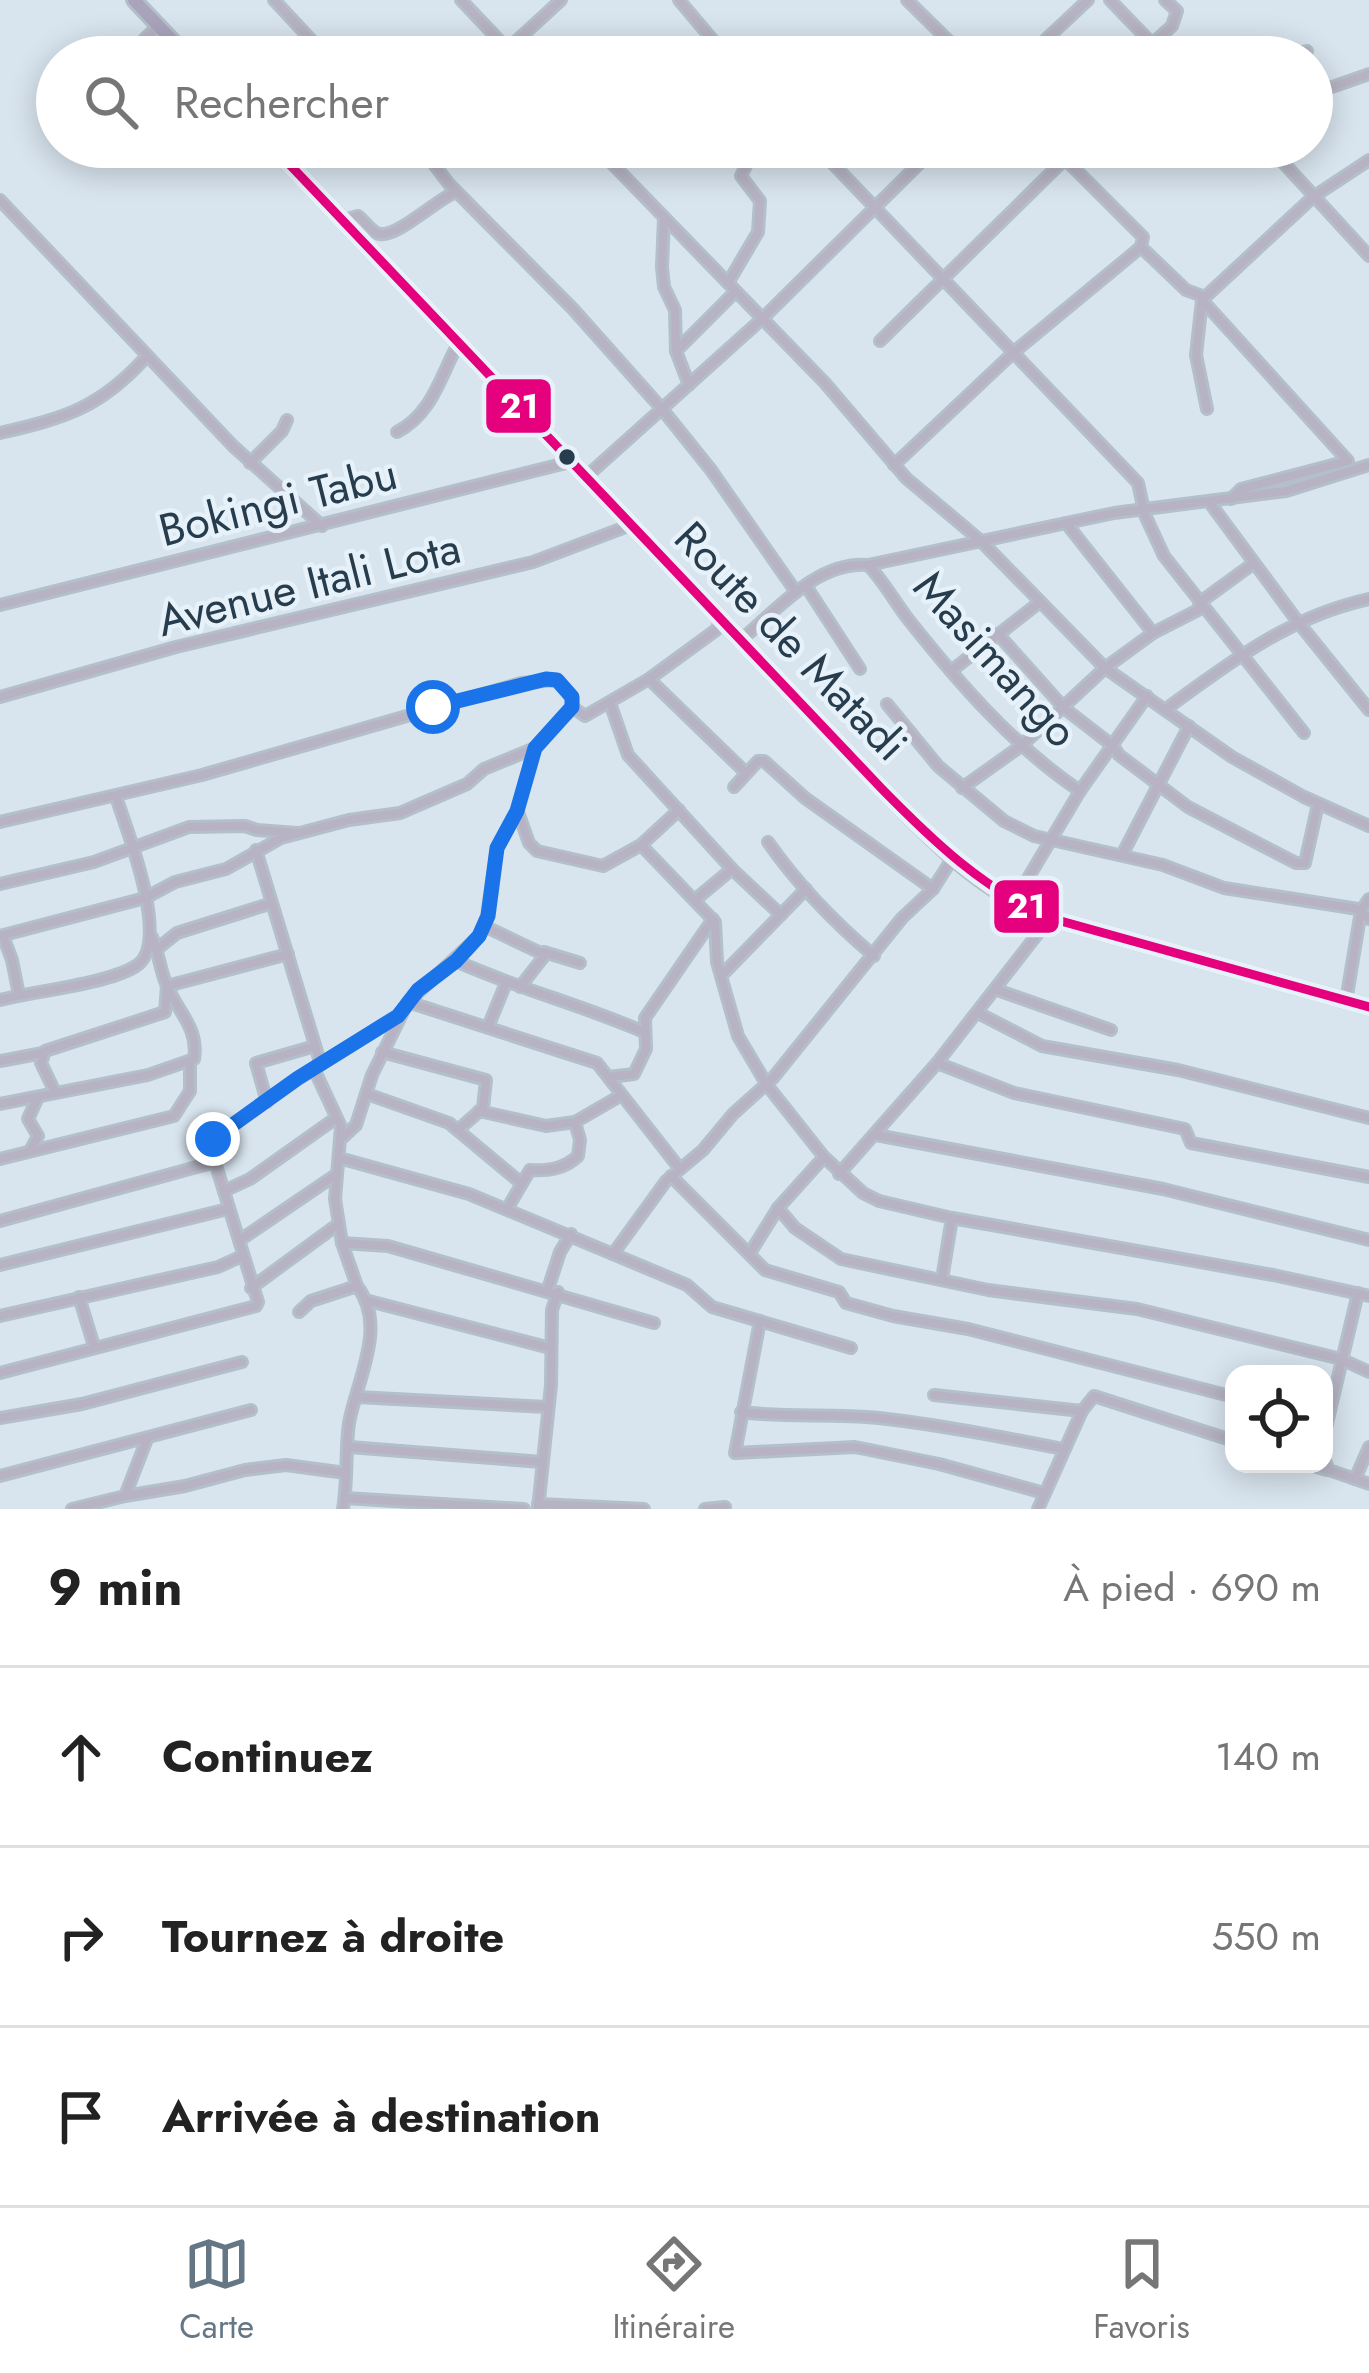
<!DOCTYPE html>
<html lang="fr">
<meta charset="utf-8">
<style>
body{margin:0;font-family:Jost,sans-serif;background:#f6f6f6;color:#222}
.controls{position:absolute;right:36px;bottom:36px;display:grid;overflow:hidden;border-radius:24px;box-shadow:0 6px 30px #0003}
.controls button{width:108px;height:108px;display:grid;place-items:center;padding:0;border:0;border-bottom:3px solid #e0e0e0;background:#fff;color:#222;font:60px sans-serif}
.stop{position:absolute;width:36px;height:36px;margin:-27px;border:9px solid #1a73e8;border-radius:50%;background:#fff}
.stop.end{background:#1a73e8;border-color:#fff;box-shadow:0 3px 12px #0008}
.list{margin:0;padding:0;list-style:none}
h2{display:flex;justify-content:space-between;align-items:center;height:156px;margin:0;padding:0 48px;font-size:51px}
h2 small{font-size:39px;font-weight:400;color:#767676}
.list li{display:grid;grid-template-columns:78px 1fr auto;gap:36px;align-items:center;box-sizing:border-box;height:180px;padding:0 48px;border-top:3px solid #e0e0e0}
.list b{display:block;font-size:45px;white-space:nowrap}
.list em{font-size:39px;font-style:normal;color:#767676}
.icon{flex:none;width:66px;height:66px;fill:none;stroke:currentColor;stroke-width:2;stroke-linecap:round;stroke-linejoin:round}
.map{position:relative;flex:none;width:1369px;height:1509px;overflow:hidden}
.search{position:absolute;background:#fff;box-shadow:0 6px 30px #0003;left:36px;right:36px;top:36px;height:132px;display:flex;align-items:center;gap:30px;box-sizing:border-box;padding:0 42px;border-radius:66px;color:#767676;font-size:45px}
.sheet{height:696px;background:#fff}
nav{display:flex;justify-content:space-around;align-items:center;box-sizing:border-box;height:168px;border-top:3px solid #e0e0e0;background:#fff;font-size:33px;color:#767676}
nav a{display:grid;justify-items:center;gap:6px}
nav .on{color:#657785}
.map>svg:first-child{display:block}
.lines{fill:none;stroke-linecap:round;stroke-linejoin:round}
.street-casing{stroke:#b3bfc9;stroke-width:14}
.highway-casing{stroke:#b3bfc9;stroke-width:18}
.street{stroke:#b7b3c4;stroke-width:8}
.highway{stroke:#aaa3bc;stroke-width:12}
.bus-1-casing{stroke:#e6f1f9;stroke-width:18}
.bus-1{stroke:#e5007d;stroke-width:9}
.route{stroke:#1a73e8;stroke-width:15}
.bus-dot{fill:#273d4d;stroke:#e6f1f9;stroke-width:4.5}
.labels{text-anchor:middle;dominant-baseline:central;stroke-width:9;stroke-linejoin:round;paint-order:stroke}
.street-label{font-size:45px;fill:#273d4d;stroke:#e6f1f9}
.line-badge{stroke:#e6f1f9;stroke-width:4.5}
.badge-label{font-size:33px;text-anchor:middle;font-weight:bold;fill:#fff}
</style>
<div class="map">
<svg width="1369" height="1509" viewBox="0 0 1369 1509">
<rect width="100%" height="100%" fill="#d8e4ee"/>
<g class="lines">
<g class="street-casing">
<g id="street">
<path d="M274,0l53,57"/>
<path d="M461,0l54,57"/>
<path d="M679,0l48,57"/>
<path d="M907,0l58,57"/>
<path d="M1110,0l55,57"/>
<path d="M1152,44l20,-18 5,-15 -12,-11"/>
<path d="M126,57l32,-31"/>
<path d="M499,57l62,-57"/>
<path d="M1027,57l61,-57"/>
<path d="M1215,57l17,-3 9,3"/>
<path d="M1276,57l31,-6"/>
<path d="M1312,94l57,-20"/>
<path d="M421,147l28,37 124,125 89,100 49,61 85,122"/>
<path d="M596,147l229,236 81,95 75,63 124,127 127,89 72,40 65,29"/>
<path d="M817,147l321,336 7,32 19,41 140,177"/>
<path d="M1269,147l100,109"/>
<path d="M1071,165l72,72 -2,10 45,43 19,7"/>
<path d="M0,200l233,246 89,80"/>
<path d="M664,218l-2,49 2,20 11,23 1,41"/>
<path d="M344,220l14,-4c6,4 14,17 22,18 18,3 57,-35 76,-42"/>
<path d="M728,283l30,-51 2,-31 -19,-25 14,-29"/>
<path d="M1202,300l146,161 -107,28 -10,10"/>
<path d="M880,341l186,-183 5,7 18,-18"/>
<path d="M689,385l-13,-34 59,-59"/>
<path d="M1207,409l-11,-54 6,-55 111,-103 56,-37"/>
<path d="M397,432c35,-18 43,-55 61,-88"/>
<path d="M0,433c65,-15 100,-25 146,-76"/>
<path d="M250,463l32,-32 5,-11"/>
<path d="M894,465l120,-113 127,-105"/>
<path d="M587,476l176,-158 173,-171"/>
<path d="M1210,503l88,119 71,88"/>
<path d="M1066,523l87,110"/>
<path d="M869,566c15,16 26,36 39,53 50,63 105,127 172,172"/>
<path d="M806,586l54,83"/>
<path d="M1199,603l55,-40"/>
<path d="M0,605l570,-143"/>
<path d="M998,634l66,74 49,38 6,9 69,52 108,56h9l13,-59"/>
<path d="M741,640c36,-30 76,-79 127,-75l246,-52 172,-22 83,-26"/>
<path d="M951,671l89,-69"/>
<path d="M649,679l96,93"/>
<path d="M0,697l176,-50 357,-85 98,-37"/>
<path d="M610,703l18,52 104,114"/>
<path d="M887,704l51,62 66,55 30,15 129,29 61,23 134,21 11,10"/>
<path d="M1166,709c64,-47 124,-93 203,-110"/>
<path d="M734,787l24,-26h6l41,37 128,91"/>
<path d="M962,788l59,-42 84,-78 48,-35 49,-25"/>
<path d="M518,812l11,31 8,8 66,15 38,-21 38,-35"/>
<path d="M0,822l202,-47 319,-92 36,-3 15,17v10l13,9 64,-37 67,-49 4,-9"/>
<path d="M768,842c30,43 66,80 106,114"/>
<path d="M641,845l74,77 2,40 21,74 29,49 57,72 39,36 16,8 73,17 321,57 96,21"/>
<path d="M256,850l65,215"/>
<path d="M1122,855l67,-129"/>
<path d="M0,884l94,-22 95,-35 56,-1 12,4 40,3"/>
<path d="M696,899l36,-30 49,46"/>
<path d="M1015,900l65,-109 67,-95"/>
<path d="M484,926l61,29 -25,32"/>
<path d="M0,936l145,-38 30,-16 51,-13 55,-31 68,-18 51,-7 67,-29 17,-15 51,-21"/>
<path d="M3,936l9,24 7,35"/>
<path d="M157,949l20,-16 92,-29"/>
<path d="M544,952l36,11"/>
<path d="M456,961c62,28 126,44 188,71"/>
<path d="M722,975l84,-86"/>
<path d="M997,990l114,40"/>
<path d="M0,1000c35,-9 108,-16 136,-34 36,-22 -9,-136 -20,-169"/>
<path d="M1346,1001l15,-90 8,-12"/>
<path d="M408,1002l189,61 83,106"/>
<path d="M978,1013l64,33 136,24 191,48"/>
<path d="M488,1027l18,-44"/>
<path d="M382,1052l104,28 -3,28 -24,21"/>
<path d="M0,1061l43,-8"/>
<path d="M937,1063l77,30 171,36 6,14 178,34"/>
<path d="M609,1077l25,-3 12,-25 -1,-31 68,-99"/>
<path d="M55,1092l-14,-29 4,-12 120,-39 2,-26 121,-32"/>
<path d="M367,1094l82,29 72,60"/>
<path d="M267,1102l-11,-39 59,-17"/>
<path d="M0,1104l148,-29 46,-16c5,-31 -16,-47 -27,-73 -7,-15 -8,-33 -15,-49"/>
<path d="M479,1111l67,15 29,-4"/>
<path d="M876,1135l287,54 206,51"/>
<path d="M343,1137l13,-12 16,-50 36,-73 71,-66 8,-20 10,-68 20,-37 18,-63 37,-41"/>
<path d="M31,1149l7,-13 -10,-17 10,-22"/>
<path d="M339,1158l130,36 218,91 25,22 139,41"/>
<path d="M0,1159l174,-43 16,-25v-29"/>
<path d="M839,1174l98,-111 113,-145"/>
<path d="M671,1176l94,94 74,22 7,11 47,13 75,13 266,68"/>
<path d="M224,1191l26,-12 86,-61"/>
<path d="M778,1208l17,20 46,31 147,31 149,19 204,50 28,13"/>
<path d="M507,1209l23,-39c19,1 34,-1 48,-14l2,-16 -5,-18 45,-26"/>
<path d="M0,1221l215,-59"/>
<path d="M240,1240l97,-66"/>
<path d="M342,1243l46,3 266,77"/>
<path d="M750,1253l28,-45 46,-51"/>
<path d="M613,1254l53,-73 37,-31 30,-36 40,-36 129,-160 31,-29 19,-30"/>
<path d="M0,1265l228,-56"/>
<path d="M942,1279l10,-61"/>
<path d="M251,1288l86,-63"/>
<path d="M548,1289l12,-37 11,-18"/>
<path d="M79,1297l15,49"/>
<path d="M369,1301l181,47"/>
<path d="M299,1312l12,-11 46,-15 -15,-43 -7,-44 6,-72 -27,-58"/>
<path d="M0,1316l218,-49 24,-11"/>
<path d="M760,1321l-25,132 120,-6 84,17 105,29"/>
<path d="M0,1373l256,-67 2,-4 -43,-140 -2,-23 85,-60 100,-63"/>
<path d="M934,1395l148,16"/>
<path d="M357,1397l190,10"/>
<path d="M741,1412c47,6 91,1 138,6 62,7 123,19 184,31"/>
<path d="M0,1418l82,-14 160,-42"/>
<path d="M1324,1436l34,-143"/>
<path d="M349,1447l193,15"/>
<path d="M1324,1459l5,11 40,14"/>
<path d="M1306,1464l21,6"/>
<path d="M0,1476l251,-66"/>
<path d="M1355,1479l14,-32"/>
<path d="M125,1496l60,-10 60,-16 41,-5 60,8"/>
<path d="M345,1498l179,11"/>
<path d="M538,1504l106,5"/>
<path d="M72,1509l53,-13 22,-57"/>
<path d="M343,1509c5,-28 2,-58 6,-86 8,-44 39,-97 8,-137"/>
<path d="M538,1509l13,-124 1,-75 6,-18"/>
<path d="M705,1509l20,-2"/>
<path d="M1038,1509l44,-98 12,-15 140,45"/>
</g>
</g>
<g class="highway-casing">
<g id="highway">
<path d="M134,0l54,57"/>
<path d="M273,147l609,642c50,51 99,103 168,129l319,89"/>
</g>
</g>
<use href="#street" class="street"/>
<use href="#highway" class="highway"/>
<g class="bus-1-casing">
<path id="bus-1" d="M273,147l609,642c51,52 101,100 168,129l319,89"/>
</g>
<use href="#bus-1" class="bus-1"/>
</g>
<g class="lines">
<path class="route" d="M213,1139l85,-61 100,-62 20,-26 38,-29 23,-25 9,-20 9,-68 20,-37 18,-63 37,-41v-10l-15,-17 -11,-1 -113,28"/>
</g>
<circle class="bus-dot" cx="567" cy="457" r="10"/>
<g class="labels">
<g class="street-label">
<text transform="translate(278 502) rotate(-14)">Bokingi Tabu</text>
<text transform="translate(309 584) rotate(-14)">Avenue Itali Lota</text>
<text transform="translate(791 641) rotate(46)">Route de Matadi</text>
<text transform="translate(996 659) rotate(48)">Masimango</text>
</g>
</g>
<g class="line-badge">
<rect x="484" y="377" width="69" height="58" rx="12" fill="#e5007d"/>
<rect x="992" y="878" width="69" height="57" rx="12" fill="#e5007d"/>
</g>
<g class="badge-label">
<text x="519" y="418">21</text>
<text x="1026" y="918">21</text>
</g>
</svg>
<div class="controls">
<button><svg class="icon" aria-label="locate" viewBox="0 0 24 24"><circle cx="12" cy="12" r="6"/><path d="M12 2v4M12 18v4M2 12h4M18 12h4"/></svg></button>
</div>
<div class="stop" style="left:433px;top:707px"></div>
<div class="stop end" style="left:213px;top:1139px"></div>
<div class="search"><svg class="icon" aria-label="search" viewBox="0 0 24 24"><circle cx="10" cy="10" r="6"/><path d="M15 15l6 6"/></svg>Rechercher</div>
</div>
<section class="sheet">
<h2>9 min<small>À pied · 690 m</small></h2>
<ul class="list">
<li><svg class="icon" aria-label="ahead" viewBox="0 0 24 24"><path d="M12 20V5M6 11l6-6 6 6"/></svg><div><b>Continuez</b></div><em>140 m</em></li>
<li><svg class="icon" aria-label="right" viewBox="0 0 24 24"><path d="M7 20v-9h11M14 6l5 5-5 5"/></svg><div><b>Tournez à droite</b></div><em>550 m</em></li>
<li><svg class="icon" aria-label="arrive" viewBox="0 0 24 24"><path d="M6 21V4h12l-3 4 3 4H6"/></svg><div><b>Arrivée à destination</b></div></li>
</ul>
</section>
<nav>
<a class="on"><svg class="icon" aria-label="map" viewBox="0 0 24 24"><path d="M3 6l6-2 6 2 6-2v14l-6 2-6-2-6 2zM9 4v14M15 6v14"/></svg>Carte</a>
<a><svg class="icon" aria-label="directions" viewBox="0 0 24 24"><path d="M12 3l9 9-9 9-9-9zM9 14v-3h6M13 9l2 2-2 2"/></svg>Itinéraire</a>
<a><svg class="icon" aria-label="saved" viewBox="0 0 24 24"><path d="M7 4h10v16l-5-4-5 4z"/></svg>Favoris</a>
</nav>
